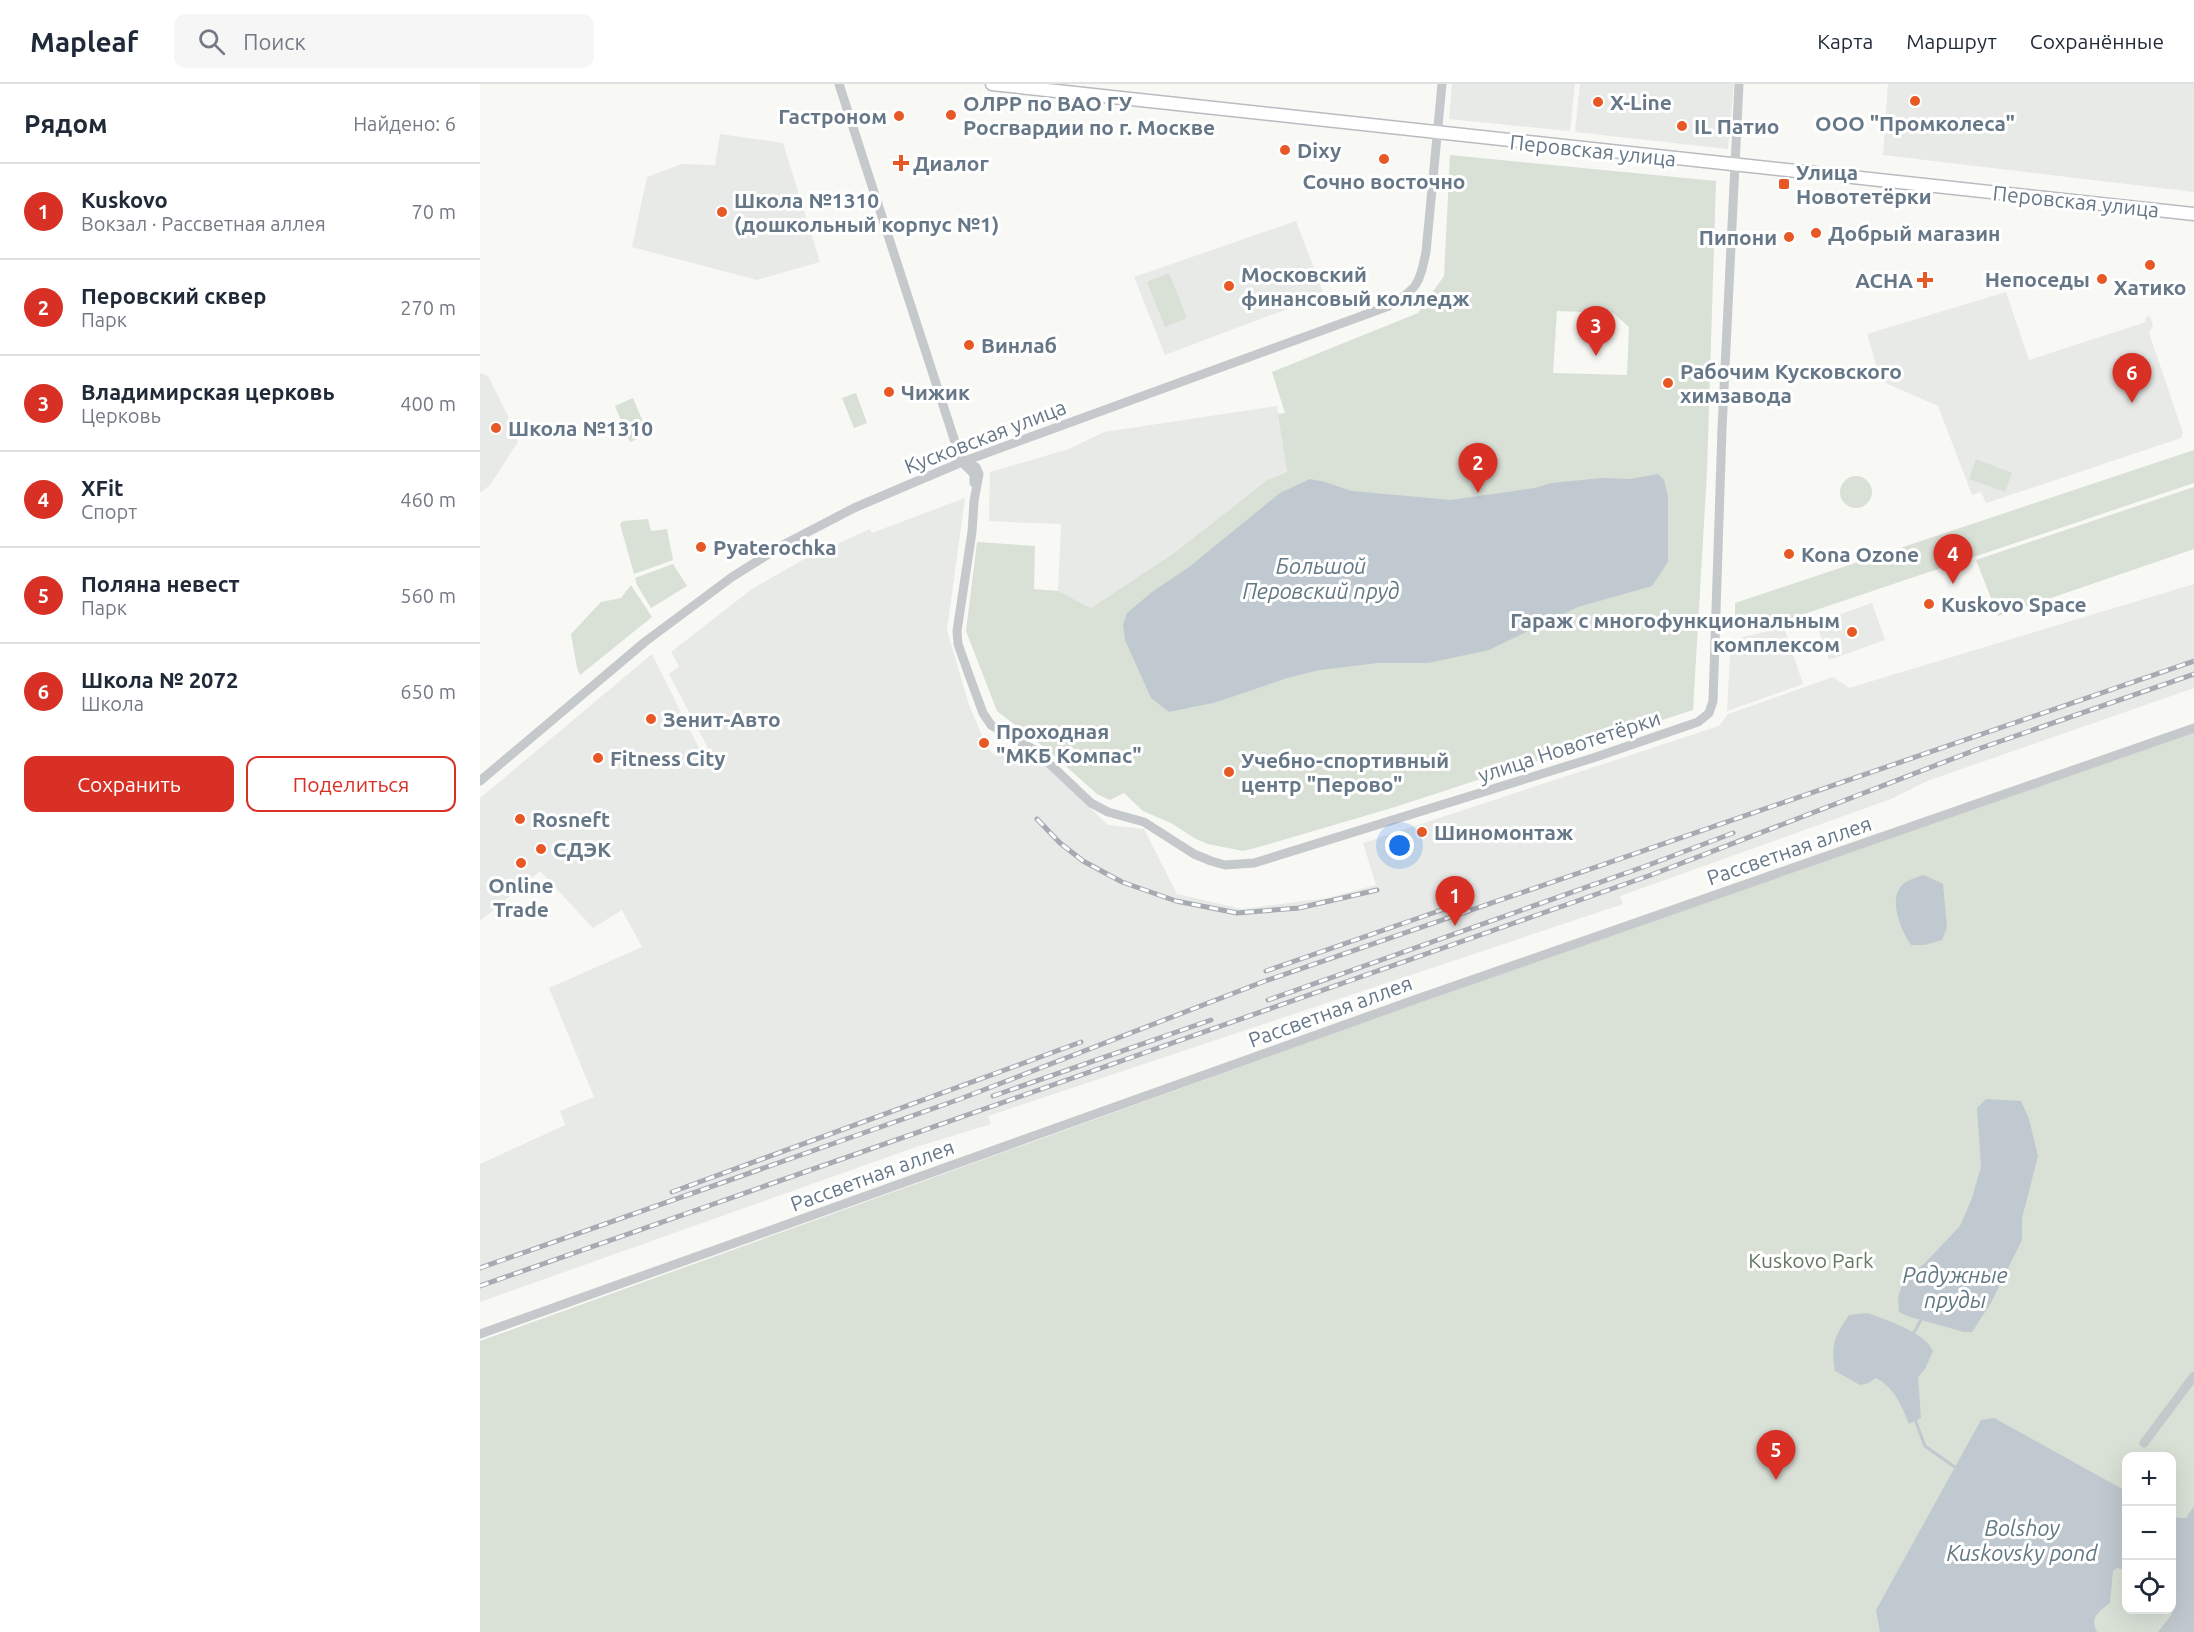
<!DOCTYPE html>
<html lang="ru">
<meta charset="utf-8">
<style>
body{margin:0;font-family:Ubuntu,sans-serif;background:#f6f6f7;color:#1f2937}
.controls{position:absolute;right:18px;bottom:18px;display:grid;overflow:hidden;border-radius:12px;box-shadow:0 6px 24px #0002}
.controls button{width:54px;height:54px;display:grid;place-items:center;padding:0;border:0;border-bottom:2px solid #e0e1e3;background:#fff;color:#1f2937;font:30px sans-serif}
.you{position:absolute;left:920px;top:762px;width:21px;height:21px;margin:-15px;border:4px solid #fff;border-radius:50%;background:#1a73e8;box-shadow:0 0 0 9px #1a73e833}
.badge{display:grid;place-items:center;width:39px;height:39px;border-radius:50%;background:#d93025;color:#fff;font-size:20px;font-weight:700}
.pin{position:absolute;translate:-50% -50px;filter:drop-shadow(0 2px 3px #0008)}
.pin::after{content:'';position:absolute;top:32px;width:21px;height:18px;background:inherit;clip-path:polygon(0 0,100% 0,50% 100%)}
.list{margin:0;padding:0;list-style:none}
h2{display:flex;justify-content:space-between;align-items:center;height:78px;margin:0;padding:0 24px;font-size:26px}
h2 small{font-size:20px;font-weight:400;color:#747a83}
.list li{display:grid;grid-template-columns:39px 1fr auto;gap:18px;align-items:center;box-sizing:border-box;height:96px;padding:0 24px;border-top:2px solid #e0e1e3}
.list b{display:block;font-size:22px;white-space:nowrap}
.list p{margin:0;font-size:20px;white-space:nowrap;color:#747a83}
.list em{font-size:20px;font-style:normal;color:#747a83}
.actions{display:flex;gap:12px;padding:18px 24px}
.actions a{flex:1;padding:14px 0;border:2px solid #d93025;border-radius:12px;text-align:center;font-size:21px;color:#d93025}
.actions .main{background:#d93025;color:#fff}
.icon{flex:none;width:33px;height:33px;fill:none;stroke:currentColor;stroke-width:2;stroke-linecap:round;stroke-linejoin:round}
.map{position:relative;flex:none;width:1714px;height:1548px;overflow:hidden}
header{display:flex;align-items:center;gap:36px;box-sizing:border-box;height:84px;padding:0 30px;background:#fff;border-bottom:2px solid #e0e1e3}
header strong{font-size:28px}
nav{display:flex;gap:33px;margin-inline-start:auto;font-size:21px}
.search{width:420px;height:54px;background:#f6f6f7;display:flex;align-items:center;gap:15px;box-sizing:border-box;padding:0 21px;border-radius:12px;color:#747a83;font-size:22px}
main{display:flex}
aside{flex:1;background:#fff}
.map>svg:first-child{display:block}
.built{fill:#e8eae8}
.green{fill:#d9e0d6;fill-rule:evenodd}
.water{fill:#c0c9cf}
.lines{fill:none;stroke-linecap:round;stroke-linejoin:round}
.stream{stroke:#c0c9cf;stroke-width:3}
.major-casing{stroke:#b8bcc0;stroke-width:15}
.minor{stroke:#c5c9cc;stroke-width:9}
.major{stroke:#fff;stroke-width:12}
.rail-casing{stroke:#a5abb1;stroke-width:5}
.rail{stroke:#fff;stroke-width:3;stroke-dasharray:9;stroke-linecap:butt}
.poi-dot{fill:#e85825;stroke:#fff;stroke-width:2}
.labels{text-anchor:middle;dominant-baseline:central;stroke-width:6;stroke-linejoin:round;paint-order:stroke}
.poi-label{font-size:21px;font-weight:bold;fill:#667787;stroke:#fff;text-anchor:start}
.street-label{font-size:21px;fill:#667787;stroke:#fff}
.park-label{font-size:21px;fill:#657961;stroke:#fff}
.water-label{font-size:22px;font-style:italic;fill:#627883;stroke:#fff}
</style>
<header>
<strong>Mapleaf</strong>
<div class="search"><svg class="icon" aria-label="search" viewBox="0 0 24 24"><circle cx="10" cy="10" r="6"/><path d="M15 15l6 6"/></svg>Поиск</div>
<nav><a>Карта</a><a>Маршрут</a><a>Сохранённые</a></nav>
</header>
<main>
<aside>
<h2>Рядом<small>Найдено: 6</small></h2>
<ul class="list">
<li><span class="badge">1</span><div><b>Kuskovo</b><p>Вокзал · Рассветная аллея</p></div><em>70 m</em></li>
<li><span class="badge">2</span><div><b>Перовский сквер</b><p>Парк</p></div><em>270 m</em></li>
<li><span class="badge">3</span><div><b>Владимирская церковь</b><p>Церковь</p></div><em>400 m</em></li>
<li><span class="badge">4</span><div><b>XFit</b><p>Спорт</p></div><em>460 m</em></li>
<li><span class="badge">5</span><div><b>Поляна невест</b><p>Парк</p></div><em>560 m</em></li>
<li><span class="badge">6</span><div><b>Школа № 2072</b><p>Школа</p></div><em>650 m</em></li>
</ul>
<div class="actions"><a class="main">Сохранить</a><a>Поделиться</a></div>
</aside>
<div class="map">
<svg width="1714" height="1548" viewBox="0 0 1714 1548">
<rect width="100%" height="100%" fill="#f8f8f5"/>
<g class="built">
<path d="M972,0h123l-5,47 -121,-12z"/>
<path d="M1100,0h154l-6,65 -153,-17z"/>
<path d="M1408,0h306v108l-311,-37z"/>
<path d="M240,50l63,9 37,119 -63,18 -125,-33 15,-70 35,-13 33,1z"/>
<path d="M816,137l28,74 -159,60 -31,-78z"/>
<path d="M1526,208l23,68 117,-38 -1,-4 5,-2 3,10 -4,7 34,100 -2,5 -195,65 -5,-11 -9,3 -34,-89 -57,-25 -14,-47z"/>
<path d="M0,289l8,3 19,38 11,28 -28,43 -10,8z"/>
<path d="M797,322l10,66 -20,8 -93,73 -83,55 -33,-17 3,-67 -72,-3 1,-49 79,-23 35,-17z"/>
<path d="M485,414l-18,132 22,75 17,40 7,9 14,-8 13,17 11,-11 77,73 36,4 33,65 65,15 85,-11 49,-13 -13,-42 356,-117 9,-12 105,-37 16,11 345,-104v104l-267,93 -36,18 -271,97 3,8 -635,212 3,8 -75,23 -436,155v-138l85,-39 -5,-14 34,-14 -45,-109 93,-41 -20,-37 -29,18 -53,-57 -60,50v-123l172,-144 48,96 -41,24 49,-26 -39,-74 10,-8 -8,-14 81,-63 54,-31 64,-29 2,4z"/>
<path d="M1392,519l13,37 -56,20 -13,-37z"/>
<path d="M1304,543l19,57 -76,27 4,-71z"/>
</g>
<g class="green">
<path d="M970,71l266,26 -9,291 -14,238 -298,97 -136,40 -16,4 -35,-7 -12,-5 -25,-16 -28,-12 -19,-18 -14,7 -13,-6 -48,-43 -52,-40 -31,-80 11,-89 58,4 -1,43 24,2 33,17 83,-55 93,-73 20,-8 -9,-58 7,-1 -13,-41 146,-59 26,-37zM1077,227l56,2 16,14 -2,48 -74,-2z"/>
<path d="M689,189l18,45 -22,9 -18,-45z"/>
<path d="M376,309l11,30 -13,5 -12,-30z"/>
<path d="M153,314l15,36 -18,8 -15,-36z"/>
<path d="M1714,366v33l-429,144 -30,-9v-15z"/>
<path d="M1496,375l36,14 -7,19 -36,-13z"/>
<circle cx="1376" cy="408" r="16"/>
<path d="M1714,403v62l-196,67 -22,-56z"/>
<path d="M168,435l3,12 16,-2 6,31 -39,14 -14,-50 3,-3z"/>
<path d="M193,480l14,22 -36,22 -14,-23 -2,-7z"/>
<path d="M151,501l21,32 -72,58 -3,-7 -6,-34 30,-32 20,-4z"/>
<path d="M1714,646v902h-1714v-291l885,-319zM1646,1372h46v154h-46z"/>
</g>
<g class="water">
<path d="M1178,390l6,6 4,16v66l-16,24 -74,21 -89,43 -61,13h-51l-57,7 -33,8 -70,24 -48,10 -18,-14 -26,-58 -2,-15 4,-12 25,-21 37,-25 91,-74 30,-14 15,3 27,9 99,9 84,-12 16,-5 51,-5 28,1z"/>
<path d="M1444,791l19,9 4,43 -5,13 -17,5h-14c-9,-13 -21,-41 -12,-56 5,-9 16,-11 25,-14z"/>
<path d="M1506,1015l35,2 8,18 9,37 -16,62v22l-31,63 -19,29h-8l-57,-16 -8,-4 -1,-15 6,-18 20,-15 36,-38 12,-28 9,-31 -4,-59z"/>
<path d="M1387,1229c18,6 59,20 66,38l-8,18 -7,8 3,41 -12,6c-8,-20 -14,-35 -33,-46l-7,5 -9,2 -25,-14c-4,-28 -1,-33 14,-56z"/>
<path d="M1514,1334l132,73v79l-9,-2 -4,3 -3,32c-11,9 -21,14 -13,29h-217l-4,-22 105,-190z"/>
<path d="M1714,1422v126h-36l14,-18 4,-13 -4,-6v-79l7,2h7z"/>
</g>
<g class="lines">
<g class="stream">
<path d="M1432,1252l10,-18"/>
<path d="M1434,1333l11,29 31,22"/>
</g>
<g class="major-casing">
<path id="major" d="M512,0l1202,130"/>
</g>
<g class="minor">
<path d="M359,0l117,361 6,17 12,12v9"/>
<path d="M482,378l14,5 3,7 -5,27 -2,31 -15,99 1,13 11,31 14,38 8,12 45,26 55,52 17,9 36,10 50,32 17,7 14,4 29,-2 339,-105 105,-36 11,-9 4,-12 9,-272 17,-345"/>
<path d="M0,697l166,-140 86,-64 51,-32 71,-37 108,-46 427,-156c29,-18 30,-21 37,-54l16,-168"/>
<path d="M0,1250l934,-334 780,-272"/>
<path d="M1664,1359l50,-67"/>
</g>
<use href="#major" class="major"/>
<g class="rail-casing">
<g id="rail">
<path d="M557,735l23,24 23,18 39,21 54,19 61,12 62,-5 78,-18"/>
<path d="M786,887l187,-65"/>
<path d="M788,916l378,-134 87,-33"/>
<path d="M513,1012l218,-76"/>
<path d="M192,1108l409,-150"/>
<path d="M0,1184l480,-169 305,-118 929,-320"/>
<path d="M0,1202l1171,-411 327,-126 216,-75"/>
</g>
</g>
<use href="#rail" class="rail"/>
</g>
<g class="poi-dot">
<circle cx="1435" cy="17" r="6"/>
<circle cx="1118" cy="18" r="6"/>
<circle cx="471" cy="31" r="6"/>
<circle cx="419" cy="32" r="6"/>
<circle cx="1202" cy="42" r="6"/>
<circle cx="805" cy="66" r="6"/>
<circle cx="904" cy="75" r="6"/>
<path d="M418 70h6v6h6v6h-6v6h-6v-6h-6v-6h6z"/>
<rect x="1298" y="94" width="12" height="12" rx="3"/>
<circle cx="242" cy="128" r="6"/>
<circle cx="1336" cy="149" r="6"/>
<circle cx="1309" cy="153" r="6"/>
<circle cx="1670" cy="181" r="6"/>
<circle cx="1622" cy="195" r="6"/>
<path d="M1442 187h6v6h6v6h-6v6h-6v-6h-6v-6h6z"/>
<circle cx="749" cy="202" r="6"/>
<circle cx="489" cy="261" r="6"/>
<circle cx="1188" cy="299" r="6"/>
<circle cx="409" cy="308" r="6"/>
<circle cx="16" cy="344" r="6"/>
<circle cx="221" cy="463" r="6"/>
<circle cx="1309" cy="470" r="6"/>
<circle cx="1449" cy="520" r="6"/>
<circle cx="1372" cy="548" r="6"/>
<circle cx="171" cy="635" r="6"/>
<circle cx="504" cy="659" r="6"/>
<circle cx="118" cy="674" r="6"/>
<circle cx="749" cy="688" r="6"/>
<circle cx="40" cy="735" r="6"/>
<circle cx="942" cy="748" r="6"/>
<circle cx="61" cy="765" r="6"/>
<circle cx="41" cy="779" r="6"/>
</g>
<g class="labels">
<g class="poi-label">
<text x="1130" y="18">X-Line</text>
<text x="483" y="19">ОЛРР по ВАО ГУ<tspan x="483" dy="24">Росгвардии по г. Москве</tspan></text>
<text x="407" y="32" text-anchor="end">Гастроном</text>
<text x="1435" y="39" text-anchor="middle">ООО "Промколеса"</text>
<text x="1214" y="42">IL Патио</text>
<text x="817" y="66">Dixy</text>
<text x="433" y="79">Диалог</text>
<text x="1316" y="88">Улица<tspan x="1316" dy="24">Новотетёрки</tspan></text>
<text x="904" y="97" text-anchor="middle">Сочно восточно</text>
<text x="254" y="116">Школа №1310<tspan x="254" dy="24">(дошкольный корпус №1)</tspan></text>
<text x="1348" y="149">Добрый магазин</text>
<text x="1297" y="153" text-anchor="end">Пипони</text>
<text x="761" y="190">Московский<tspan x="761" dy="24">финансовый колледж</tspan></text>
<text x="1610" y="195" text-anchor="end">Непоседы</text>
<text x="1433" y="196" text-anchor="end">АСНА</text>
<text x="1670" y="203" text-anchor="middle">Хатико</text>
<text x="501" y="261">Винлаб</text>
<text x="1200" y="287">Рабочим Кусковского<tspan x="1200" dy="24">химзавода</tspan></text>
<text x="421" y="308">Чижик</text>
<text x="28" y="344">Школа №1310</text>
<text x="233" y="463">Pyaterochka</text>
<text x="1321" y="470">Kona Ozone</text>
<text x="1461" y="520">Kuskovo Space</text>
<text x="1360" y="536" text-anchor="end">Гараж с многофункциональным<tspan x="1360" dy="24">комплексом</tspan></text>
<text x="183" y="635">Зенит-Авто</text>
<text x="516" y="647">Проходная<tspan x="516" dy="24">"МКБ Компас"</tspan></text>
<text x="130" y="674">Fitness City</text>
<text x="761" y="676">Учебно-спортивный<tspan x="761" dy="24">центр "Перово"</tspan></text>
<text x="52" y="735">Rosneft</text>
<text x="954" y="748">Шиномонтаж</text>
<text x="73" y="765">СДЭК</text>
<text x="41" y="801" text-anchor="middle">Online<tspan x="41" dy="24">Trade</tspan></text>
</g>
<g class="street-label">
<text transform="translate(1113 66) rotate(6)">Перовская улица</text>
<text transform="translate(1596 117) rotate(6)">Перовская улица</text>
<text transform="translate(505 352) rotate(-21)">Кусковская улица</text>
<text transform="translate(1089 662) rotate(-18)">улица Новотетёрки</text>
<text transform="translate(1309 766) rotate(-19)">Рассветная аллея</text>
<text transform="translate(850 927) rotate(-20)">Рассветная аллея</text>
<text transform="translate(392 1091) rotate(-20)">Рассветная аллея</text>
</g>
<g class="park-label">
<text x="1331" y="1176">Kuskovo Park</text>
</g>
<g class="water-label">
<text x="841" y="481">Большой<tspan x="841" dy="25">Перовский пруд</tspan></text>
<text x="1475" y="1190">Радужные<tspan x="1475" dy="25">пруды</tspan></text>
<text x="1542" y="1443">Bolshoy<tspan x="1542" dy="25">Kuskovsky pond</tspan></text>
</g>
</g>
</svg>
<div class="controls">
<button>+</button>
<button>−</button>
<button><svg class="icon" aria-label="locate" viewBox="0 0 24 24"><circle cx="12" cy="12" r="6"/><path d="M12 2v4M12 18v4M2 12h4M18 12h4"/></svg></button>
</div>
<div class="you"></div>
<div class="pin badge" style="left:975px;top:842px">1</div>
<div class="pin badge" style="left:998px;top:409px">2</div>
<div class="pin badge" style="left:1116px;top:272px">3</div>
<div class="pin badge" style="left:1473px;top:500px">4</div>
<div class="pin badge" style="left:1296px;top:1396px">5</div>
<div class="pin badge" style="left:1652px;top:319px">6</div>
</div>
</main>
